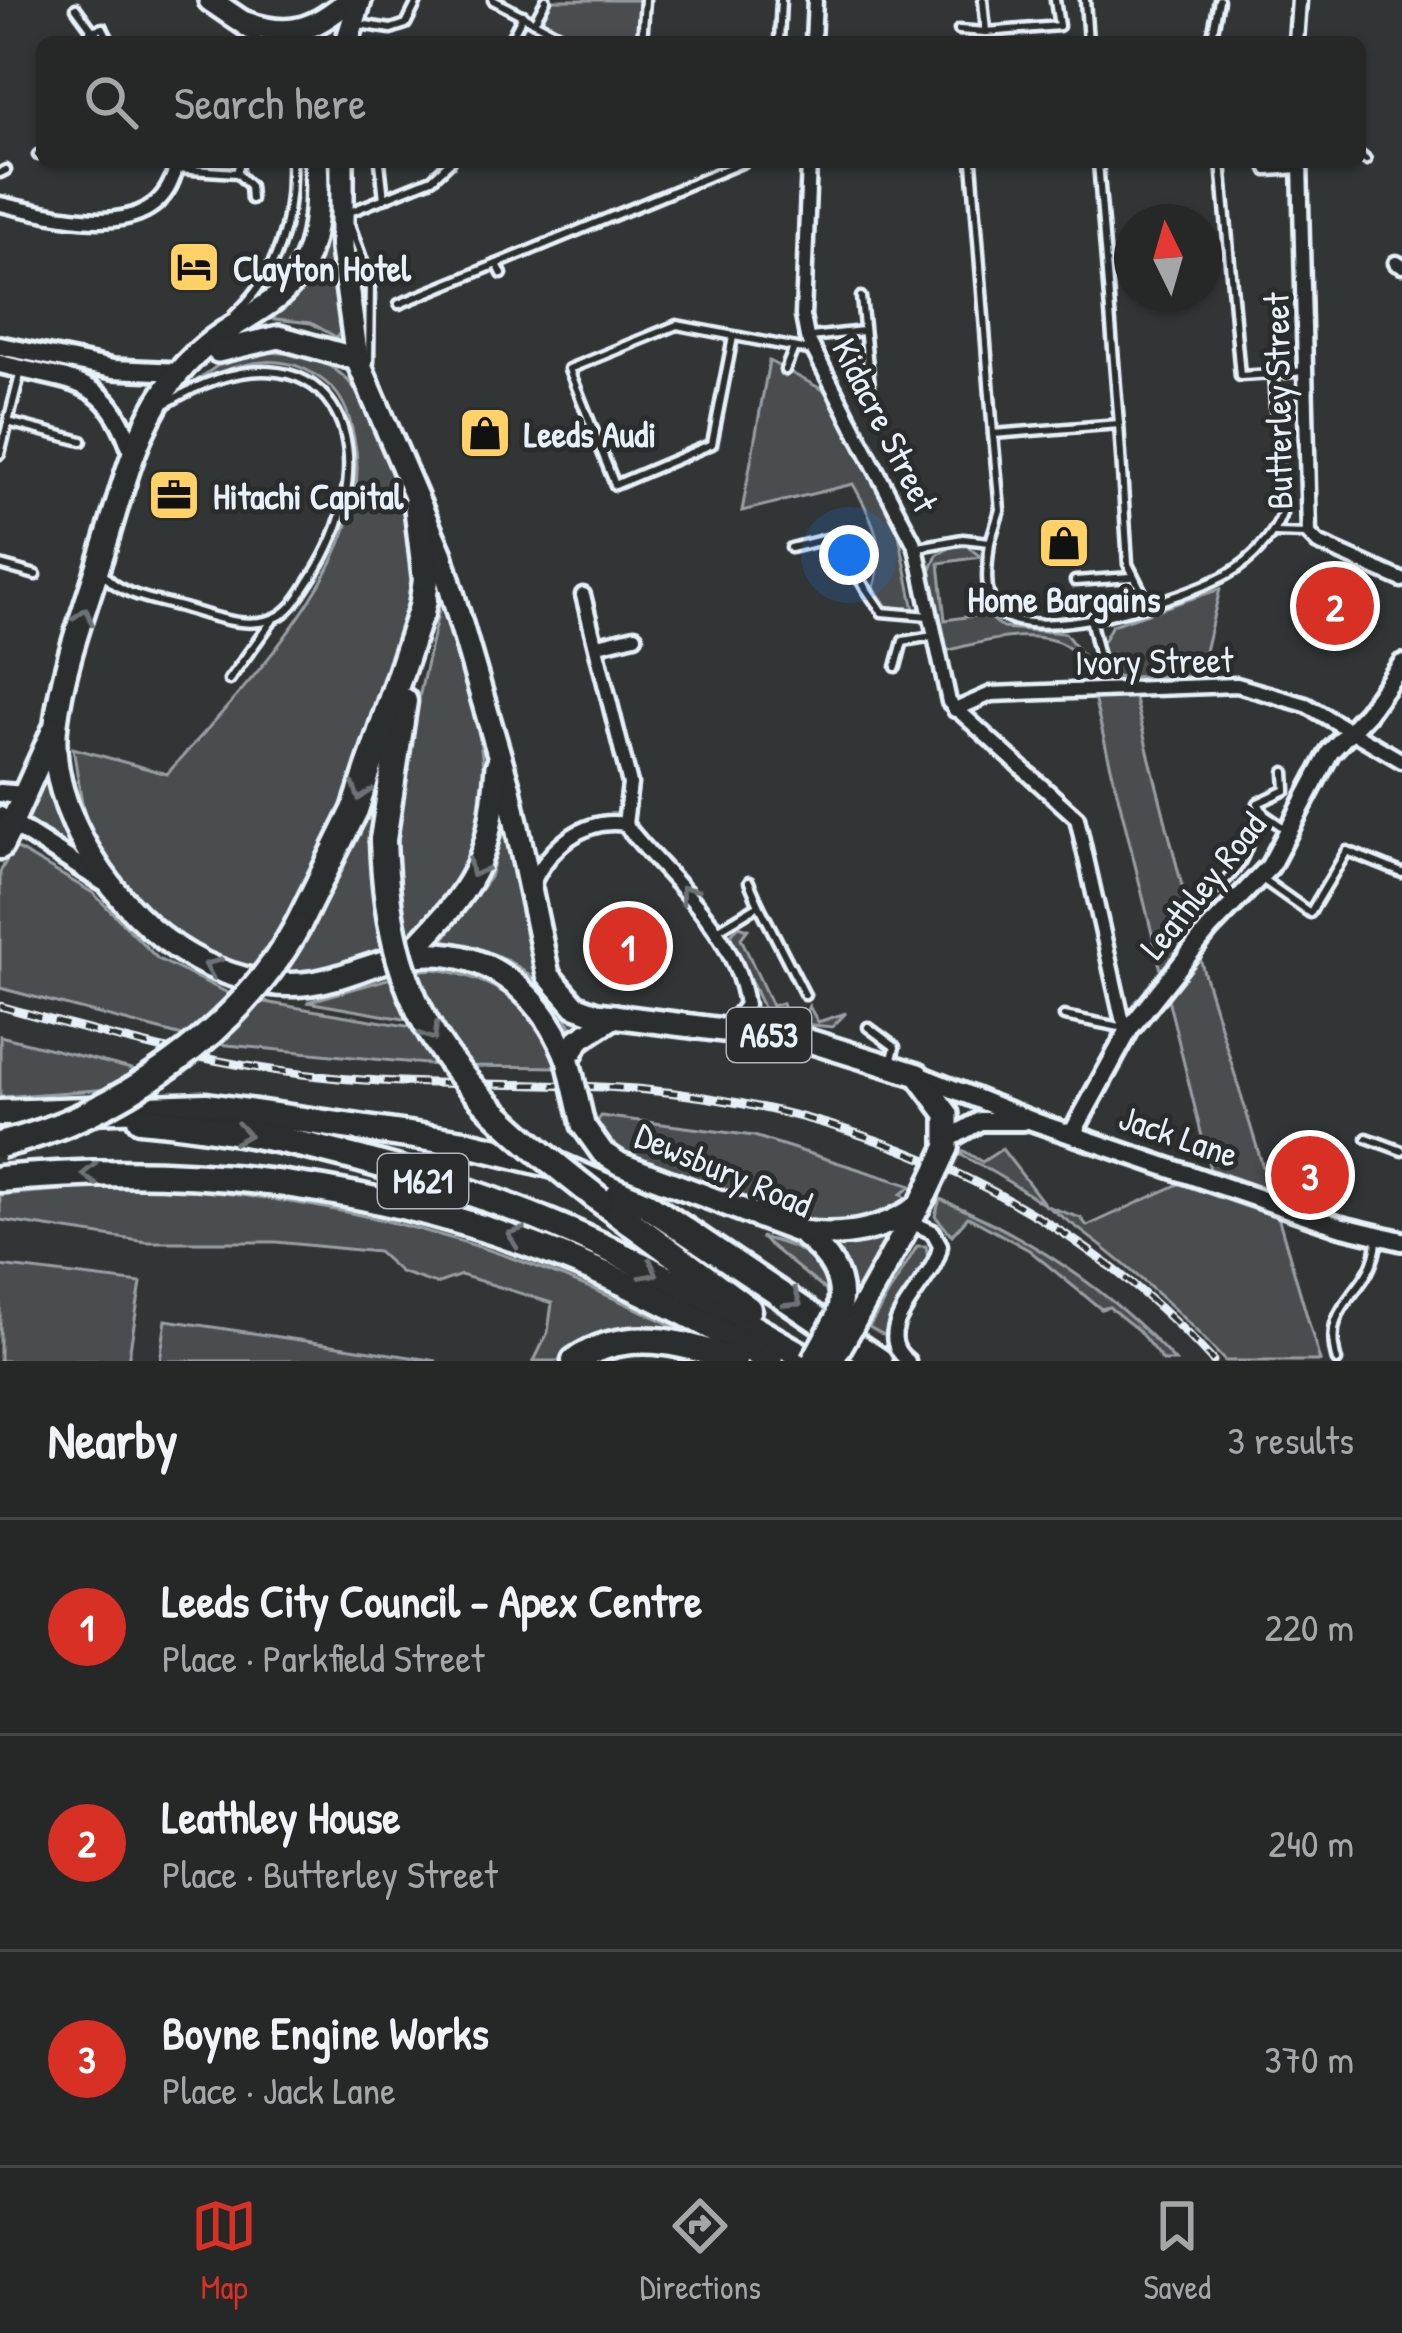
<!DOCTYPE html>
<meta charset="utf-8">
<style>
body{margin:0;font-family:"Patrick Hand",sans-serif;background:#323434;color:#f1f3f6}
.compass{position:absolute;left:1114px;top:204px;width:108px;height:108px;border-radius:50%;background:#262828;box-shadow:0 3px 9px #0004;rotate:355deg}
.you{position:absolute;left:849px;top:555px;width:42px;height:42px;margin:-30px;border:9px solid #fff;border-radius:50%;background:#1a73e8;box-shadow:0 0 0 18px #1a73e833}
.badge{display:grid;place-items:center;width:78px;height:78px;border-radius:50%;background:#d93025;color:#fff;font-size:39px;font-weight:700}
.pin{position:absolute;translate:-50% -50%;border:6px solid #fff;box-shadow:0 3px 12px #0006}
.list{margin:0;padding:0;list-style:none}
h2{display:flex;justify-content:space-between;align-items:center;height:156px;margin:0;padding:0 48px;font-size:51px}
h2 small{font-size:39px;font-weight:400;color:#a4a6a8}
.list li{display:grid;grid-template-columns:78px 1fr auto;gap:36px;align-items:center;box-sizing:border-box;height:216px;padding:0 48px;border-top:3px solid #424445}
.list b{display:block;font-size:45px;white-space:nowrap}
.list p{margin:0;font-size:39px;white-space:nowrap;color:#a4a6a8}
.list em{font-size:39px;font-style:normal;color:#a4a6a8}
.icon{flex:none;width:66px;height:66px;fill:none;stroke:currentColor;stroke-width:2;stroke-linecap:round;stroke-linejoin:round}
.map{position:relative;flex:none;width:1402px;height:1361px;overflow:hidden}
.search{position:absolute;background:#262828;box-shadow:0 3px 9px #0004;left:36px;right:36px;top:36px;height:132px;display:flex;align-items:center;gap:30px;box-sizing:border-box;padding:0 42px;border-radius:18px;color:#a4a6a8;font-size:45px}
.sheet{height:804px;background:#262828}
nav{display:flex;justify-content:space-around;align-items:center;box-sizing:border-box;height:168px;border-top:3px solid #424445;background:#262828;font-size:33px;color:#a4a6a8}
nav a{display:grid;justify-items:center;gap:6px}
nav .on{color:#d93025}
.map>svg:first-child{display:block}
.green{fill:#494d4f;stroke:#989fa4;stroke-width:3}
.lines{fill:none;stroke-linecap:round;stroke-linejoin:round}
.service-casing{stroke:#e8f1f8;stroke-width:15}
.minor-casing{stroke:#e8f1f8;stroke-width:21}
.tertiary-casing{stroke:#e8f1f8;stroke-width:26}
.primary-casing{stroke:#e8f1f8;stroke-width:30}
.motorway-casing{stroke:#e8f1f8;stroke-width:33}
.service{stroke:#2a2d2e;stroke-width:6}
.minor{stroke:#2a2d2e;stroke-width:12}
.tertiary{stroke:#2a2d2e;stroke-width:16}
.primary{stroke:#2a2d2e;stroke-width:21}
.motorway{stroke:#2a2d2e;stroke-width:24}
.rail-casing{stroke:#e8f1f8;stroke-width:9}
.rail{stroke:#2a2d2e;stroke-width:4.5;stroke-dasharray:14;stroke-linecap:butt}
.primary-bridge-casing{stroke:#e8f1f8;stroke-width:30;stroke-linecap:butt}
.motorway-bridge-casing{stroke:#e8f1f8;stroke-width:33;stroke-linecap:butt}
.primary-bridge{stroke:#2a2d2e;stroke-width:21}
.motorway-bridge{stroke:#2a2d2e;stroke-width:24}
.oneway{stroke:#6c7275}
.labels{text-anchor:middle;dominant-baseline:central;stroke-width:10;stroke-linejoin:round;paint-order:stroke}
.shield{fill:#2a2d2e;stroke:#afb6bb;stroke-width:3}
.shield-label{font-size:33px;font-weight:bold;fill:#e8f1f8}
.poi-label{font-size:36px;font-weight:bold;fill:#e8f1f8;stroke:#2a2d2e;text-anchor:start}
.street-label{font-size:36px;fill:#e8f1f8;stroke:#2a2d2e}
</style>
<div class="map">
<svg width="1402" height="1361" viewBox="0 0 1402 1361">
<rect width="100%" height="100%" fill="#323536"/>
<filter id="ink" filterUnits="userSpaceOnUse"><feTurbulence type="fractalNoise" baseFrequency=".00833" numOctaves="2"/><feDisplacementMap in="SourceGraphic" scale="24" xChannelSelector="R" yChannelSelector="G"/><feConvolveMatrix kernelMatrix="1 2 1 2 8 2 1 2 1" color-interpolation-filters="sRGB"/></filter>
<g filter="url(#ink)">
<g class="green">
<path d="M546,0h99l-3,42h-70l-38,-20z"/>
<path d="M326,162h9l-2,112 10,57 -7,6 -25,-14 -44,-5 16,-16z"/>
<path d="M259,352c75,0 101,26 124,96 12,37 26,77 29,115 3,44 -12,84 -26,125 -33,102 -72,192 -130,282 -73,-20 -152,-82 -172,-158 -5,-20 -7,-43 -11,-64l94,26c72,-82 213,-218 187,-336 -4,-19 -9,-37 -22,-50 -44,-41 -86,-27 -136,-7l21,-15z"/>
<path d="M769,361l58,31 69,128 18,90 -26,-2 -14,-20c12,-42 0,-67 -21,-104l-111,27z"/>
<path d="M953,546h14l14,11 -42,6 6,57 41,-6 17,14 62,5 25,32 -6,3c-19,-51 -103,-27 -141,-16l-15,-75 9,-22z"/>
<path d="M1220,589l-21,87 -84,1 -14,-32 11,-20z"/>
<path d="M440,604h9c29,127 79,244 -45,339l-9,-78 3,-74z"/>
<path d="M1132,688l72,285 66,217 -60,-21 -118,-479z"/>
<path d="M377,781l-3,114 9,58 -50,15 -50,4 57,-97z"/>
<path d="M42,782l9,3 20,61 -5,4 -40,-29z"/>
<path d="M504,825l29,121 58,71 -15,20c-26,-56 -73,-93 -136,-93l50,-67z"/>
<path d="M14,847l79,46 65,66 76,37 -44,42 -190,-50v-116z"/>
<path d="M739,926l9,3 -7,9 31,68 10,-3 3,13 20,-2 4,-8 9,16 28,-9 -14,14 -79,-8 13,-5 -36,-79z"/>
<path d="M434,969c58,8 109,38 124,98l-97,-1 -48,-95z"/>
<path d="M391,978l19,42 -103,-18z"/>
<path d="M258,1001l155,26 23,38 -219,-21z"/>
<path d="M0,1036l140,35 -29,18 -111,8z"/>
<path d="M601,1116l153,20 158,50 -11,8 7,5c-18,18 -52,26 -78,26 -37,1 -167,-49 -201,-70 -14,-8 -25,-19 -32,-33z"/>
<path d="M1002,1149l44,57 35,12 6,8 94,-43 96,30 43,148h-95c-74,-81 -167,-156 -264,-206l3,-4 18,11z"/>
<path d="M110,1186c200,4 391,53 569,143l-43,-2 -5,7 -65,27h-32l14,-29 4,-29 -91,-28 -25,9 -36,-12 -22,-20 -102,-10h-129l-147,-22v-25z"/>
<path d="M940,1199c86,36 172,92 235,162h-12l-25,-31 -29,-23 -8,2 -72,-59 -61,-33 -16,18 -17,-19z"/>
<path d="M890,1229l6,3 -40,71 -12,-3 -16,-58z"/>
<path d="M760,1237c36,9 61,17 70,57z"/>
<path d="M917,1246h9l2,13 -44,76 -15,-8z"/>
<path d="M0,1266l141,17 -13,78h-128z"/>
<path d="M166,1320l271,41h-277z"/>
</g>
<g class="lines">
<g class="service-casing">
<g id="service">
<path d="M493,0l79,42"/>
<path d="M983,0l3,32 73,-6 -4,-26"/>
<path d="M1085,0l3,42"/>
<path d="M76,8l25,34"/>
<path d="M534,22l12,-22"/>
<path d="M359,24l32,5 15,-5 12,-24"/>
<path d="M959,30l27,2"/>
<path d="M90,31l13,-3 7,14"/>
<path d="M509,42l14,-27"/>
<path d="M642,42l3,-42"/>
<path d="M779,42l2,-42"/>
<path d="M1211,42l8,-42"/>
<path d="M38,155l4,-2"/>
<path d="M1360,155l6,5"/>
<path d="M380,162l4,37"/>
<path d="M972,162l21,272 126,-10 -21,-262"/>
<path d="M1221,162l19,214 33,-2"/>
<path d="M1263,162l4,9 33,-2"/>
<path d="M176,169l61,4 13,13 1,13"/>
<path d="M0,173l6,-3"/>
<path d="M237,173l3,-11"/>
<path d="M345,214l87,-35 18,-17"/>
<path d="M350,225l20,56 -1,82"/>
<path d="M497,264l247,-102"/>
<path d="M861,297l10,99"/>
<path d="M399,304l98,-40 5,10"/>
<path d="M234,315c44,-39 59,-96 57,-153"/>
<path d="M733,337l-21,107 -97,41 -46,-116 108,-44 136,26"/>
<path d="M811,337l52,-6"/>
<path d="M785,370l9,-22"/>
<path d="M8,422l74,19"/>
<path d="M1119,424l9,140 19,38"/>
<path d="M0,454l21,-83"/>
<path d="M1275,533l32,1"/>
<path d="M990,542l10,-32 -7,-76"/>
<path d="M919,547l44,-8 27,3c-2,20 -7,46 4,64 27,46 196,-10 234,-32 23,-13 45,-36 54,-60l-9,-140 31,-3"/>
<path d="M791,548l47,-12 5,19 39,57 47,4"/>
<path d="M0,565l36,10"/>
<path d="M102,572c17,24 55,28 82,36 28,8 62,22 91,10 17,-7 26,-25 36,-40 86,-132 17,-271 -144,-175"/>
<path d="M1075,581l56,-4"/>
<path d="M1090,618l14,61"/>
<path d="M896,667l7,-26 30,-5"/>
<path d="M229,680l43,-59"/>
<path d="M1285,772l1,18 -28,13 7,12 22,15"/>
<path d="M1262,879l48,34 37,-62 55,22"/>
<path d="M749,882l10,23"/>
<path d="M1199,902c45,-33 44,-41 60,-93"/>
<path d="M719,929l40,-24 46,90"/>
<path d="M1064,1016l61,12"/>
<path d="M868,1027l27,20 -4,16"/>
<path d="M1367,1138l35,13"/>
<path d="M1337,1361c-18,-62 36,-65 40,-120"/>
</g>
</g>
<g class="minor-casing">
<g id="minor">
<path d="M813,42l2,-42"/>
<path d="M1296,42l3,-42"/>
<path d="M809,162l-6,154 4,21 109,210 33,155 128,116 45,200 8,10"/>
<path d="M1300,162l9,372 9,9 84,37"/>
<path d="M0,204c61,13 162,43 177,-42"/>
<path d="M1396,263l6,3"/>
<path d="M583,595l47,189 -5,40c44,57 110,103 121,181l-18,23"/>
<path d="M598,645l37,-9"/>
<path d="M955,710l36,-16 246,-9 69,20 96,56"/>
<path d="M533,883c16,-35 51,-66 92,-59"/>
<path d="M908,1361c-43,-32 29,-79 32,-116l-7,-13 -20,-9"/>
</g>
</g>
<g class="tertiary-casing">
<g id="tertiary">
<path d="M0,346l113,23 67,3"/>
<path d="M0,364c73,19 107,9 133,90"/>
<path d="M0,793l24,2"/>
<path d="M0,816l104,66"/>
<path d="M918,1075l117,47 304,104 63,15"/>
<path d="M1072,1134l58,-106 79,-99 61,-63 60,-114 37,-39 35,-49"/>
<path d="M950,1138l30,-17h43"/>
</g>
</g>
<g class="primary-casing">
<g id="primary">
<path d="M210,0l44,30"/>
<path d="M246,23c44,16 68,7 103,-23"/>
<path d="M347,42l13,-42"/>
<path d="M316,162c11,172 -80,125 -149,226 -33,47 -46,106 -63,160 -17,56 -41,116 -48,175 -11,87 61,192 134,233 33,19 74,31 113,28 37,-3 69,-22 105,-28 76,-13 135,38 160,104"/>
<path d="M342,162v87l15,110 84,196 68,234 39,186 27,31 22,8 212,27 109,34 29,39v34"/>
<path d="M218,351l61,-14 78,22"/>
<path d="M12,822l42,-93"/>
<path d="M407,956c67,-69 83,-92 90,-190"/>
<path d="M568,1060l10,-20 37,-24"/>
<path d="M583,1125l20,28 17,11 180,68c29,21 49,48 37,85"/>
<path d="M801,1232c44,6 82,-1 118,-26"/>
<path d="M852,1326l74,-133"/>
</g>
</g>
<g class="motorway-casing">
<g id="motorway">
<path d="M417,504l9,76 -5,34"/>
<path d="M383,840l21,-139"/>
<path d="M0,846l12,-24"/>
<path d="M298,925l57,-115 69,-209"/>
<path d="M0,1113l206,-7 258,37 94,23 88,38 233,157"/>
<path d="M140,1119c162,14 358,72 503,147 57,30 112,64 169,95"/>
<path d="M0,1179c279,-26 532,36 770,182"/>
<path d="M600,1200l148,109"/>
<path d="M575,1361c49,-34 107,-20 159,0"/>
</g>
</g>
<use href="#service" class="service"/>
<use href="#minor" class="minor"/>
<use href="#tertiary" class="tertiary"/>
<use href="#primary" class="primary"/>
<use href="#motorway" class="motorway"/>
<g class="rail-casing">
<path id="rail" d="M0,1006c104,29 211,59 319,70 105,12 212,5 317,13 218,18 429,109 577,272"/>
</g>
<use href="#rail" class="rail"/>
<g class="primary-bridge-casing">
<g id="primary-bridge">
<path d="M568,1060l15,65"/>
<path d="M926,1193l21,-45"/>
<path d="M813,1361l24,-44"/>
<path d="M832,1361l20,-35"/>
</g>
</g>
<g class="motorway-bridge-casing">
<g id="motorway-bridge">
<path d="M383,840c6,186 78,252 217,360"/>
<path d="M0,1145c116,-29 240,-113 298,-220"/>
</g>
</g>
<use href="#primary-bridge" class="primary-bridge"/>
<use href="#motorway-bridge" class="motorway-bridge"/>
</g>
<defs><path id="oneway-chevron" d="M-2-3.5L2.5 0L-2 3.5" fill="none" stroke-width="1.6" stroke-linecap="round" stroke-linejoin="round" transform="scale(3)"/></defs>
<g class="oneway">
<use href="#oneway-chevron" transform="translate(84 616) rotate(-73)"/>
<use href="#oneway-chevron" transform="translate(361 792) rotate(108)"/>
<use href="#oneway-chevron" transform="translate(476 869) rotate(117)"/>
<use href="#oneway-chevron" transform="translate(687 893) rotate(-130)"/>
<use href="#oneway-chevron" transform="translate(212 967) rotate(-157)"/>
<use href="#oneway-chevron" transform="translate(431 1033) rotate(58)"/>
<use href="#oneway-chevron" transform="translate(242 1134) rotate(9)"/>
<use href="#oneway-chevron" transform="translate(90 1174) rotate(179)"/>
<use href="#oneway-chevron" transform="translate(515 1236) rotate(-160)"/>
<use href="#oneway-chevron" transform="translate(650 1271) rotate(28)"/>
<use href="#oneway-chevron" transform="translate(794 1300) rotate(34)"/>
</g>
</g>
<defs>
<g id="hotel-square" transform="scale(2.7)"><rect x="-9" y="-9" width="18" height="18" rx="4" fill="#ffd166" stroke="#2a2d2e"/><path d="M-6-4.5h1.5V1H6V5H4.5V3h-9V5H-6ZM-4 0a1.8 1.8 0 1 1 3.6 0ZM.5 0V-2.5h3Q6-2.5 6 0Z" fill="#111"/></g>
<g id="shop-square" transform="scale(2.7)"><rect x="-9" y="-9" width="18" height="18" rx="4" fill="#ffd166" stroke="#2a2d2e"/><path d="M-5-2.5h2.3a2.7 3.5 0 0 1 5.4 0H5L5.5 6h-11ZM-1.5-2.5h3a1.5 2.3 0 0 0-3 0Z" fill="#111"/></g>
<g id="office-square" transform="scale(2.7)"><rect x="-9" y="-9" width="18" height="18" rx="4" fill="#ffd166" stroke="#2a2d2e"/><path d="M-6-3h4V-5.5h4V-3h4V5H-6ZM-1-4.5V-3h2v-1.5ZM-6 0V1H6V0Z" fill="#111"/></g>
</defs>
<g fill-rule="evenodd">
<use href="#hotel-square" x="194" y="267"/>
<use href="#shop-square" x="485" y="433"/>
<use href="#office-square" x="174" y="495"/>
<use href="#shop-square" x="1064" y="543"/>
</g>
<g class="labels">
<g class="shield">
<rect x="727" y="1008" width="84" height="54" rx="9"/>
<rect x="378" y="1154" width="90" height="54" rx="9"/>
</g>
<g class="shield-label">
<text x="769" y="1035">A653</text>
<text x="423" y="1181">M621</text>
</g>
<g class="poi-label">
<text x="233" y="267">Clayton Hotel</text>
<text x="524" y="433">Leeds Audi</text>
<text x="213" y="495">Hitachi Capital</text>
<text x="1064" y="598" text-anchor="middle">Home Bargains</text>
</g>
<g class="street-label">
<text transform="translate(1277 401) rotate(-91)">Butterley Street</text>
<text transform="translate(886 425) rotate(63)">Kidacre Street</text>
<text transform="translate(1154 660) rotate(-1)">Ivory Street</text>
<text transform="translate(1202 885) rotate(-51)">Leathley Road</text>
<text transform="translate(1179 1135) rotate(19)">Jack Lane</text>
<text transform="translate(724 1169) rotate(23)">Dewsbury Road</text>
</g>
</g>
</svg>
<svg class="compass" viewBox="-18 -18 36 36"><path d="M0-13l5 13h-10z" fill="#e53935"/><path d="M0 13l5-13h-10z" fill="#a4a6a8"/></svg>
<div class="you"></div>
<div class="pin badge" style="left:628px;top:946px">1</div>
<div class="pin badge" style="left:1335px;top:606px">2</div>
<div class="pin badge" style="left:1310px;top:1175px">3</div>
<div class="search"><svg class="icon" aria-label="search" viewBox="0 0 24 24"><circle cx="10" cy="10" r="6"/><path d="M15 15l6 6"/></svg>Search here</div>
</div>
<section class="sheet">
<h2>Nearby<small>3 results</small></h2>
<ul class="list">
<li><span class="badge">1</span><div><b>Leeds City Council - Apex Centre</b><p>Place · Parkfield Street</p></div><em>220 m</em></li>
<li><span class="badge">2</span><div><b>Leathley House</b><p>Place · Butterley Street</p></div><em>240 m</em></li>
<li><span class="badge">3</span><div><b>Boyne Engine Works</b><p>Place · Jack Lane</p></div><em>370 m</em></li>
</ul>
</section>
<nav>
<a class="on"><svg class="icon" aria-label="map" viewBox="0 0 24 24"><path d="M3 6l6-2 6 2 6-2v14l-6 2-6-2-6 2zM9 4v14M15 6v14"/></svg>Map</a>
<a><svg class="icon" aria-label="directions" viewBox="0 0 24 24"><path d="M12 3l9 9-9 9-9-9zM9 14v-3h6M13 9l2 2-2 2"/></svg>Directions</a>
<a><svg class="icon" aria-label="saved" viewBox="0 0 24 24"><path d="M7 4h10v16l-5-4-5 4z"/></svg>Saved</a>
</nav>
